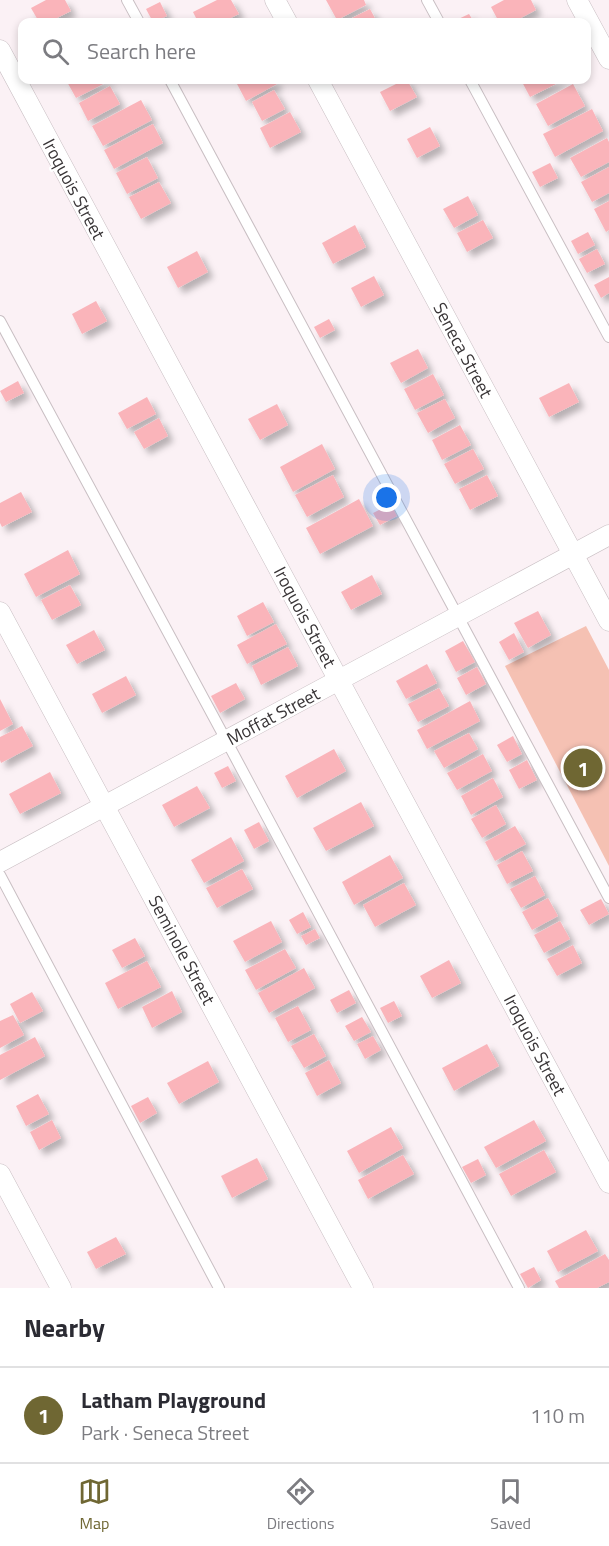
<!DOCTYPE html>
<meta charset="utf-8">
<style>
body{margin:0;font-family:"Titillium Web",sans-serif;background:#f2f2f3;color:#2b2b33}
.you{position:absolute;left:387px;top:498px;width:21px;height:21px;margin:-15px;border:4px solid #fff;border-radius:50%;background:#1a73e8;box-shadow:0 0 0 9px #1a73e833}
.badge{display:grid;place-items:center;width:39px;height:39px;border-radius:50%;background:#6f6733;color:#fff;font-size:20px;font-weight:700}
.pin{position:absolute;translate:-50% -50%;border:3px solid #fff;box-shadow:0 2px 6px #0006}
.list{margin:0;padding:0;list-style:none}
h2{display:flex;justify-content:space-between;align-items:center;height:78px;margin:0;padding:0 24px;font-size:26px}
h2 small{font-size:20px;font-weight:400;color:#7c7c81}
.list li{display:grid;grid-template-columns:39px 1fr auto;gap:18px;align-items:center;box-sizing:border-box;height:96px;padding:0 24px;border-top:2px solid #e1e1e2}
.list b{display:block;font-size:22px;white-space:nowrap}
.list p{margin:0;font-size:20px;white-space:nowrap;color:#7c7c81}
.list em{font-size:20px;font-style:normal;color:#7c7c81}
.icon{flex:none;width:33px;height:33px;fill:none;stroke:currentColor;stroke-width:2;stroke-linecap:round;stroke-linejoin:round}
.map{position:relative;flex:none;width:609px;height:1288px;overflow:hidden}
.search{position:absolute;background:#fff;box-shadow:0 3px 9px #0003;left:18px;right:18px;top:18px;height:66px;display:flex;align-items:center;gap:15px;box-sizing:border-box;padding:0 21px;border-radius:12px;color:#7c7c81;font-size:22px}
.sheet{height:174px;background:#fff}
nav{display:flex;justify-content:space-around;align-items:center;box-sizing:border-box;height:84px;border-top:2px solid #e1e1e2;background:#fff;font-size:16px;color:#7c7c81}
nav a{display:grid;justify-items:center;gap:3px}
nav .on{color:#6f6733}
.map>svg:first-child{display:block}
.green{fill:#f5c1b3}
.building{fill:#fab4ba;filter:url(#shadow)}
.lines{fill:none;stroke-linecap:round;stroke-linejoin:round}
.service-casing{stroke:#c9bfc3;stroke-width:12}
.minor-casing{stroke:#c9bfc3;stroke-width:21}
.service{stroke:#fff;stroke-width:10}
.minor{stroke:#fff;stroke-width:20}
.labels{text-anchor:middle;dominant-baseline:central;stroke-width:4.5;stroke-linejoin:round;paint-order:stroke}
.street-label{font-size:18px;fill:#393537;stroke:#fff}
</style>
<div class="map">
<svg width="609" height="1288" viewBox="0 0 609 1288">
<defs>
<filter id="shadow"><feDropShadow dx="5.5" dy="5.5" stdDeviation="3" flood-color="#0004"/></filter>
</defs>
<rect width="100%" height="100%" fill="#fbf1f5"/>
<path class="green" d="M586,626l23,44v196l-104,-200z"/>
<g class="building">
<path d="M46,0h19l6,11 -22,11h-10l-8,-14z"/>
<path d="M217,0h14l8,14 -17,8h-24l-5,-10z"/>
<path d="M326,0h38l2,5 -29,15z"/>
<path d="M504,0h27l5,10 -23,12h-14l-8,-15z"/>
<path d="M160,2l7,14 -14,6 -7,-13z"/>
<path d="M370,9l7,13h-33z"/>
<path d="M469,14l5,8h-22z"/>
<path d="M66,80h45l-35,18z"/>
<path d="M240,80h35l2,4 -31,17 -10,-19z"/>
<path d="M404,80h3l10,17 -27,14 -10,-19z"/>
<path d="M521,80h43l-34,17z"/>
<path d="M573,84l12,22 -37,20 -12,-22z"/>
<path d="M110,86l10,18 -32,17 -9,-18z"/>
<path d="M274,90l11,19 -23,12 -10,-19z"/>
<path d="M141,100l11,20 -49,26 -11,-20z"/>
<path d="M592,109l11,22 -48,26 -12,-23z"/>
<path d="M290,112l11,20 -31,16 -10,-20z"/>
<path d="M153,124l10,19 -49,26 -10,-19z"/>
<path d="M430,127l10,19 -23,12 -10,-19z"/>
<path d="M607,138l2,4v20l-28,15 -11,-19z"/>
<path d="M147,157l11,21 -31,16 -11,-21z"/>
<path d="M550,163l8,15 -18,9 -8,-15z"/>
<path d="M609,167v26l-17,9 -11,-20z"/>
<path d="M159,182l12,21 -30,16 -12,-22z"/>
<path d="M468,196l10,19 -24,13 -11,-19z"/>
<path d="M609,201v29l-3,2 -12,-23z"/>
<path d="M483,220l10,18 -26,14 -10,-19z"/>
<path d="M355,225l11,22 -33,17 -11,-21z"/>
<path d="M588,232l7,13 -17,9 -7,-13z"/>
<path d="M597,249l8,15 -18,9 -8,-14z"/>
<path d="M197,251l11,21 -30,16 -11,-21z"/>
<path d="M374,276l10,19 -23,12 -10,-19z"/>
<path d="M609,277v16l-8,5 -7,-13z"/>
<path d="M96,301l11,20 -25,13 -10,-20z"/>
<path d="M329,319l6,11 -15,8 -6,-11z"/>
<path d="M418,349l10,19 -27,15 -11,-20z"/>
<path d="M433,374l11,21 -29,15 -11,-21z"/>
<path d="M18,381l6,12 -18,9 -6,-11z"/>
<path d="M569,383l10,19 -30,15 -10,-19z"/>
<path d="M147,397l9,17 -29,15 -9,-16z"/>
<path d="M445,399l10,19 -27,15 -11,-20z"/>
<path d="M277,404l11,21 -28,15 -12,-21z"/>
<path d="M159,418l9,18 -24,13 -10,-17z"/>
<path d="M460,425l11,20 -29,15 -10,-20z"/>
<path d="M322,444l13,25 -42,23 -13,-25z"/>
<path d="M473,449l11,20 -29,15 -11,-20z"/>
<path d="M333,475l11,22 -37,20 -12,-22z"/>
<path d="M487,475l11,21 -28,14 -11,-21z"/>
<path d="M21,492l11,20 -30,15 -2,-4v-20z"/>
<path d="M359,499l14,27 -53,28 -14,-26z"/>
<path d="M391,504l6,12 -17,9 -7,-12z"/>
<path d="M68,550l12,24 -44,23 -12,-23z"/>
<path d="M372,575l10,19 -31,16 -10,-18z"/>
<path d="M70,585l11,20 -29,15 -11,-20z"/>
<path d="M263,602l11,20 -27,14 -10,-20z"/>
<path d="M538,611l13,24 -23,13 -14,-25z"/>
<path d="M276,624l11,20 -40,20 -10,-19z"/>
<path d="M94,630l11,20 -28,14 -11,-19z"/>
<path d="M514,633l10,19 -15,8 -10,-18z"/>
<path d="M463,641l12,21 -19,10 -11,-21z"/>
<path d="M288,647l10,19 -37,19 -9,-19z"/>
<path d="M427,664l10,19 -31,16 -10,-18z"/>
<path d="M477,667l9,17 -20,11 -9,-17z"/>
<path d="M126,676l10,19 -34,18 -10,-19z"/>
<path d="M236,683l9,16 -25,14 -9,-17z"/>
<path d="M439,688l10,18 -31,16 -10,-18z"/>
<path d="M0,699l13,25 -13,7z"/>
<path d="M470,701l10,20 -53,28 -10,-19z"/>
<path d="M22,726l11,20 -32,17 -1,-3v-23z"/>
<path d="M469,733l9,16 -34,19 -10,-17z"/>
<path d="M513,736l9,18 -15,8 -10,-17z"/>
<path d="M334,749l12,22 -49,27 -12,-22z"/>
<path d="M483,754l9,17 -35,19 -10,-17z"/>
<path d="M527,760l10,20 -18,9 -10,-19z"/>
<path d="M228,766l8,15 -14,7 -8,-15z"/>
<path d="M50,772l11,21 -41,21 -11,-20z"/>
<path d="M493,778l10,19 -32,18 -10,-19z"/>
<path d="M197,786l13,22 -36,19 -12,-22z"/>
<path d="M361,802l13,24 -48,25 -13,-23z"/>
<path d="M496,805l10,19 -24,14 -11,-19z"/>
<path d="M259,822l10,19 -15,8 -10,-19z"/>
<path d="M515,826l11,18 -31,17 -10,-19z"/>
<path d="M231,837l13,24 -40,22 -13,-23z"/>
<path d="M522,851l11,20 -26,13 -10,-19z"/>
<path d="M390,855l13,23 -49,27 -12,-23z"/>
<path d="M242,869l11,20 -36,19 -11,-20z"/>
<path d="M535,876l10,19 -24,13 -11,-19z"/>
<path d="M404,883l12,22 -41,22 -12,-22z"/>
<path d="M548,898l10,18 -26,14 -10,-18z"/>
<path d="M601,899l8,15 -20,11 -9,-15z"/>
<path d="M303,912l8,15 -14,7 -8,-14z"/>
<path d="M271,921l11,21 -37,20 -12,-21z"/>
<path d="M560,921l10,18 -26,14 -10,-18z"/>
<path d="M315,929l5,9 -14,7 -5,-9z"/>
<path d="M135,938l10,18 -23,12 -10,-18z"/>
<path d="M573,945l9,18 -25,13 -10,-17z"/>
<path d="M285,949l11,19 -40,22 -11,-20z"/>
<path d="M449,960l12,23 -29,15 -12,-22z"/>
<path d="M147,961l14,26 -43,22 -13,-26z"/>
<path d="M304,968l11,20 -46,25 -11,-20z"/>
<path d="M349,990l7,13 -19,10 -7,-13z"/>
<path d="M172,991l10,21 -30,16 -10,-21z"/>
<path d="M32,992l11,19 -23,12 -10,-19z"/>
<path d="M394,1001l8,15 -14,7 -8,-15z"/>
<path d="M298,1006l13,24 -23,12 -13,-24z"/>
<path d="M13,1015l11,20 -24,13v-27z"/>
<path d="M362,1017l9,15 -17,9 -9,-15z"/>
<path d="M314,1034l12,22 -22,12 -13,-22z"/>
<path d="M373,1036l8,14 -16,9 -8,-15z"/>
<path d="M35,1037l10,19 -45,24v-25z"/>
<path d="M487,1044l12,22 -45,25 -12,-23z"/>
<path d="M329,1060l12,23 -24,13 -12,-23z"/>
<path d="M208,1061l11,21 -40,22 -12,-21z"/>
<path d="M38,1094l11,20 -23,12 -10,-20z"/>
<path d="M148,1097l9,16 -17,10 -9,-17z"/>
<path d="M52,1120l9,18 -22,12 -9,-18z"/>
<path d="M534,1120l12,21 -50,27 -12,-21z"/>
<path d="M391,1127l12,21 -44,25 -12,-22z"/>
<path d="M544,1150l12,22 -45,24 -12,-22z"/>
<path d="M403,1155l11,19 -46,25 -10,-19z"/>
<path d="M257,1158l11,21 -36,19 -11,-22z"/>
<path d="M478,1159l8,16 -15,8 -9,-16z"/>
<path d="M586,1230l12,21 -40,21 -11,-21z"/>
<path d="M116,1237l10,17 -30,15 -9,-17z"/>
<path d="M605,1254l4,6v22l-12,6h-38l-4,-7z"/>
<path d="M534,1267l7,13 -13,8 -8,-14z"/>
</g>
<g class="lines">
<g class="service-casing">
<g id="service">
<path d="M127,0l12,22"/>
<path d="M427,0l12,22"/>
<path d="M170,80l439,818"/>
<path d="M470,80l139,257"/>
<path d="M0,321l226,419 293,548"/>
<path d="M0,875l219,413"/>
</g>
</g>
<g class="minor-casing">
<g id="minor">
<path d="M275,0l12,22"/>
<path d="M577,0l32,59"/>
<path d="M0,50l609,1133"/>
<path d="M318,80l291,541"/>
<path d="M0,612l363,676"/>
<path d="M0,862l609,-327"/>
<path d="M0,1174l61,114"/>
</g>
</g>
<use href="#service" class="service"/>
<use href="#minor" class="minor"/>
</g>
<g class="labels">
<g class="street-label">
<text transform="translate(74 189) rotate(62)">Iroquois Street</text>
<text transform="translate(463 350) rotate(62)">Seneca Street</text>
<text transform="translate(305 617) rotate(62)">Iroquois Street</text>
<text transform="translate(273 716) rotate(-28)">Moffat Street</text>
<text transform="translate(182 950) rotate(62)">Seminole Street</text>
<text transform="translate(535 1045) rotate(62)">Iroquois Street</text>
</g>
</g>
</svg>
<div class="you"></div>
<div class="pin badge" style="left:583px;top:768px">1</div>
<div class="search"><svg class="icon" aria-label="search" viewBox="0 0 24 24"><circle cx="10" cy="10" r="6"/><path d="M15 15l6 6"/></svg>Search here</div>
</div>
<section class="sheet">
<h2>Nearby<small></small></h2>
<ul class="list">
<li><span class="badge">1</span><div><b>Latham Playground</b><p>Park · Seneca Street</p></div><em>110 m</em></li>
</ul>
</section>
<nav>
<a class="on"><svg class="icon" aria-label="map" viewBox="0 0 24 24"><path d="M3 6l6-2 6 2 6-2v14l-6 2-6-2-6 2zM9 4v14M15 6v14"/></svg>Map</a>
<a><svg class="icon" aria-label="directions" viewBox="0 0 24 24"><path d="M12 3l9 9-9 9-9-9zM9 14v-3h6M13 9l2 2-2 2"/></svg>Directions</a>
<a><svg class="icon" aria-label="saved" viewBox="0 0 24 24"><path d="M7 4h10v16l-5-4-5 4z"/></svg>Saved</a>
</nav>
